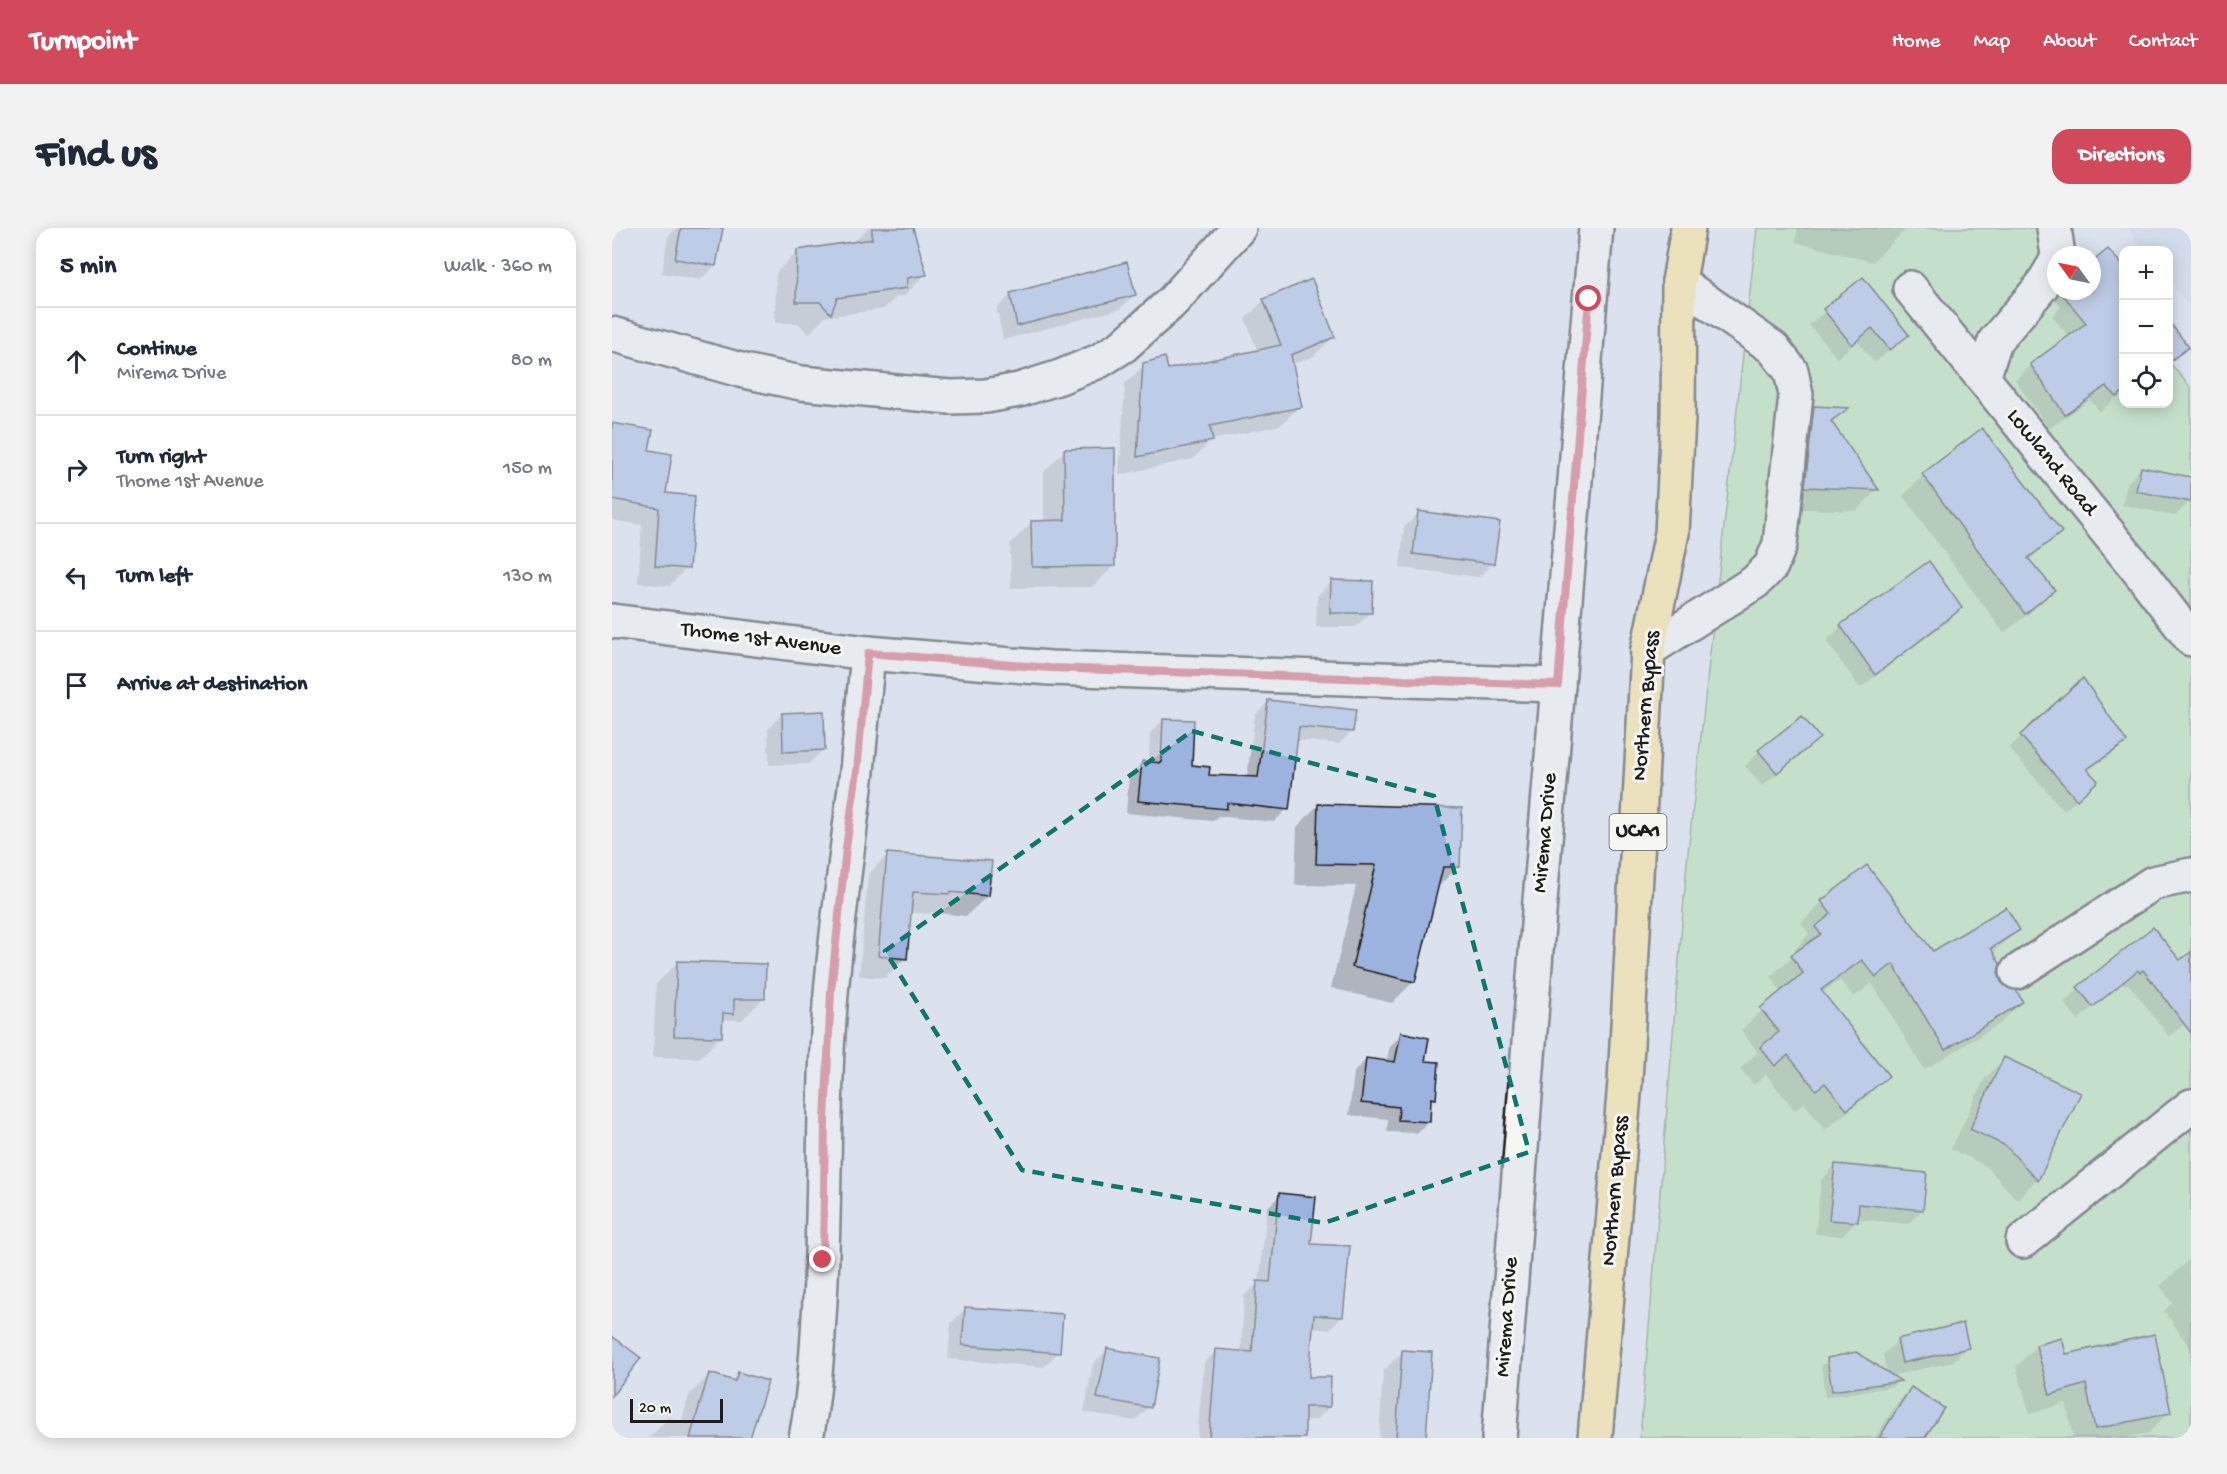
<!DOCTYPE html>
<meta charset="utf-8">
<style>
body{margin:0;font-family:"Gochi Hand",sans-serif;background:#f2f2f3;color:#1f2937}
.controls{position:absolute;right:18px;top:18px;display:grid;overflow:hidden;border-radius:12px;box-shadow:0 3px 15px #0003}
.controls button{width:54px;height:54px;display:grid;place-items:center;padding:0;border:0;border-bottom:2px solid #e0e1e3;background:#fff;color:#1f2937;font:30px sans-serif}
.compass{position:absolute;left:1435px;top:18px;width:54px;height:54px;border-radius:50%;background:#fff;box-shadow:0 3px 15px #0003;rotate:303deg}
.scale{position:absolute;left:18px;bottom:15px;width:93px;box-sizing:border-box;padding-left:6px;border:3px solid #1c1c1c;border-top:0;font-size:16px;line-height:21px;white-space:nowrap;color:#1c1c1c;-webkit-text-stroke:4px #f6f6f2;paint-order:stroke}
.stop{position:absolute;width:18px;height:18px;margin:-14px;border:4px solid #d1495b;border-radius:50%;background:#fff}
.stop.end{background:#d1495b;border-color:#fff;box-shadow:0 2px 6px #0008}
.list{margin:0;padding:0;list-style:none}
h2{display:flex;justify-content:space-between;align-items:center;height:78px;margin:0;padding:0 24px;font-size:26px}
h2 small{font-size:20px;font-weight:400;color:#747a83}
.list li{display:grid;grid-template-columns:39px 1fr auto;gap:18px;align-items:center;box-sizing:border-box;height:108px;padding:0 24px;border-top:2px solid #e0e1e3}
.list b{display:block;font-size:22px;white-space:nowrap}
.list p{margin:0;font-size:20px;white-space:nowrap;color:#747a83}
.list em{font-size:20px;font-style:normal;color:#747a83}
.icon{flex:none;width:33px;height:33px;fill:none;stroke:currentColor;stroke-width:2;stroke-linecap:round;stroke-linejoin:round}
.map{position:relative;flex:none;width:1579px;height:1210px;overflow:hidden;border-radius:18px}
header{display:flex;align-items:center;gap:36px;box-sizing:border-box;height:84px;padding:0 30px;background:#d1495b;color:#fff}
header strong{font-size:28px}
nav{display:flex;gap:33px;margin-inline-start:auto;font-size:21px}
.intro{display:flex;align-items:center;justify-content:space-between;box-sizing:border-box;height:144px;padding:0 36px}
h1{margin:0;font-size:42px}
.button{padding:15px 27px;border-radius:18px;background:#d1495b;color:#fff;font-size:21px;font-weight:700}
main{display:flex;gap:36px;padding:0 36px}
aside{flex:1;background:#fff;border-radius:18px;box-shadow:0 3px 15px #0003}
.map>svg:first-child{display:block}
.built{fill:#c8d4e9}
.green{fill:#aadea0;stroke:#637d5e;stroke-width:1.5}
.shadow{fill:#0003}
.building{fill:#9cb3e0;stroke:#1c1c1c;stroke-width:1.5}
.lines{fill:none;stroke-linecap:round;stroke-linejoin:round}
.minor-casing{stroke:#1c1c1c;stroke-width:38}
.major-casing{stroke:#1c1c1c;stroke-width:38}
.minor{stroke:#f6f6f2;stroke-width:33}
.major{stroke:#ffdf80;stroke-width:33}
.route{stroke:#d1495b;stroke-width:8}
.marked{fill:none;stroke:#0f766e;stroke-width:4.5;stroke-dasharray:12 8;stroke-linejoin:round}
.labels{text-anchor:middle;dominant-baseline:central;stroke-width:6;stroke-linejoin:round;paint-order:stroke}
.shield{fill:#f6f6f2;stroke:#5d5d5c;stroke-width:1.5}
.shield-label{font-size:21px;font-weight:bold;fill:#1c1c1c}
.street-label{font-size:22px;fill:#1c1c1c;stroke:#f6f6f2}
</style>
<header>
<strong>Turnpoint</strong>
<nav><a>Home</a><a>Map</a><a>About</a><a>Contact</a></nav>
</header>
<div class="intro"><h1>Find us</h1><a class="button">Directions</a></div>
<main>
<aside>
<h2>5 min<small>Walk · 360 m</small></h2>
<ul class="list">
<li><svg class="icon" aria-label="ahead" viewBox="0 0 24 24"><path d="M12 20V5M6 11l6-6 6 6"/></svg><div><b>Continue</b><p>Mirema Drive</p></div><em>80 m</em></li>
<li><svg class="icon" aria-label="right" viewBox="0 0 24 24"><path d="M7 20v-9h11M14 6l5 5-5 5"/></svg><div><b>Turn right</b><p>Thome 1st Avenue</p></div><em>150 m</em></li>
<li><svg class="icon" aria-label="left" viewBox="0 0 24 24"><path d="M17 20v-9H6M10 6l-5 5 5 5"/></svg><div><b>Turn left</b></div><em>130 m</em></li>
<li><svg class="icon" aria-label="arrive" viewBox="0 0 24 24"><path d="M6 21V4h12l-3 4 3 4H6"/></svg><div><b>Arrive at destination</b></div></li>
</ul>
</aside>
<div class="map">
<svg width="1579" height="1210" viewBox="0 0 1579 1210">
<rect width="100%" height="100%" fill="#dbe2ed"/>
<filter id="ink" filterUnits="userSpaceOnUse"><feTurbulence type="fractalNoise" baseFrequency=".0167" numOctaves="2"/><feDisplacementMap in="SourceGraphic" scale="12" xChannelSelector="R" yChannelSelector="G"/><feConvolveMatrix kernelMatrix="1 2 1 2 8 2 1 2 1" color-interpolation-filters="sRGB"/></filter>
<g filter="url(#ink)">
<path class="built" d="M1515,0h64v81l-22,-28 -1,-31h-23z"/>
<path class="green" d="M1145,0h296l23,27h-20v36h36l31,19 1,94h44l1,-42 22,26v1050h-551l47,-576z"/>
<g class="shadow">
<path d="M65,0h37l1,38 -15,14 -38,-7 6,-36z"/>
<path d="M256,0h43l14,47 -21,21 -8,1 -12,12 -59,8 -16,17 -11,-11h-23l1,-50 21,-21 56,-9z"/>
<path d="M1186,0h110l-36,34 -77,-20z"/>
<path d="M1251,51l44,56 -32,28 -18,-22 -20,17 -28,-33z"/>
<path d="M1449,63h31l32,100 -24,21 -10,-12 -41,29 -34,-49 16,-15 38,-28 -17,-21 9,-9 -7,-9z"/>
<path d="M399,66h124l-15,15 -117,31 -6,-31z"/>
<path d="M652,72l69,37 -19,19 -23,9 9,41 -19,19 -69,15 -19,19 -74,16 6,-91 19,-19 23,6 91,-19 -13,-33z"/>
<path d="M1556,89l21,29 -21,19z"/>
<path d="M1202,180l32,1 -15,15 46,66 -21,21 -72,-3 9,-79z"/>
<path d="M0,196l35,27 17,43 23,74 -18,18 -31,-3 4,-58 -30,-5z"/>
<path d="M1370,202l78,102 -31,29 24,29 -21,21 -28,22 -101,-137 20,-21z"/>
<path d="M453,222l49,116 -22,21 -81,1 -1,-44 22,-22h12v-50z"/>
<path d="M1530,240l49,10 -1,23 -15,15 -53,-11 5,-22z"/>
<path d="M807,285l74,50 -14,14 -79,-9 4,-41z"/>
<path d="M1317,335l32,45 -15,15 -86,65 -34,-47 14,-14z"/>
<path d="M719,354l39,31 -14,14h-40l1,-31z"/>
<path d="M656,474l84,29 -13,13 -43,-4 -9,69 -13,13 -56,-6 -5,5 -87,-8 3,-38 13,-13 7,1 1,-30 13,-13 27,47 17,10 40,1 8,-63z"/>
<path d="M170,486l41,35 -14,15 -40,1 -1,-36z"/>
<path d="M1409,508l104,6 -12,12 -26,17 -3,22 -20,18 -55,-63z"/>
<path d="M1206,510l-14,14 -42,34 -17,-20 14,-15z"/>
<path d="M706,577l140,62 -21,21 -23,93 -22,22 -61,-15 25,-102 -61,-1 2,-58z"/>
<path d="M276,626l99,42 -21,20 -35,-4 -2,2 -20,-2 -4,46 -20,20 -26,-2 9,-101z"/>
<path d="M1255,639l66,86 85,-23 -26,23 8,30 21,19 -20,21 -77,47 -52,-87 -18,14 -14,-17 -18,13 65,83 -21,21 -41,33 -21,-27 -9,7 -29,-35 -12,10 -14,-16 18,-17 -17,-22 40,-37 -10,-17 26,-24 -2,-3 14,-15 -8,-11 21,-21z"/>
<path d="M1541,701l27,33 11,-1v58l-22,18 -41,-54 -3,3 -3,-3 -44,37 -14,-17 14,-14z"/>
<path d="M66,734l85,37 -21,21h-17l-4,4v13l-22,21 -46,-1 3,-73z"/>
<path d="M790,806l21,28 12,36 -5,5 -1,18 -12,12 -30,-1 1,-13 -39,-4 5,-43 12,-12 20,2 4,-16z"/>
<path d="M1393,830l74,36 -43,86 -19,20 -31,-34 -35,-17 34,-71z"/>
<path d="M1223,937l87,45 -14,14 -51,-5 -15,17 -27,-2 6,-54z"/>
<path d="M668,967l29,50 33,71 -13,14 -17,-2 -5,50 22,29 -13,13h-12l-1,18h-106l7,-75 13,-13 24,2 3,-56 15,-13 8,-75z"/>
<path d="M1579,1030v91l-27,-38 8,-8 -12,-17z"/>
<path d="M353,1081l93,43 -14,15 -96,-8 3,-36z"/>
<path d="M1449,1111l4,17 104,56 -20,21 -25,5h-51l-7,-35 -36,11 -14,-47 20,-21z"/>
<path d="M1286,1112l69,7 -14,15 -63,14 8,5 -6,6 -67,10 -4,-31 7,-7 59,15 -4,-19z"/>
<path d="M495,1122l42,57 -14,14 -51,-9 9,-48z"/>
<path d="M791,1123l22,87h-46l4,-67z"/>
<path d="M126,1146l11,64h-100l20,-21 12,7 8,-29 20,-20 22,6z"/>
<path d="M1299,1161l12,49h-48l22,-35z"/>
</g>
<g class="building">
<path d="M69,0h42l-7,38 -41,-7z"/>
<path d="M260,0h41l14,47 -19,3 -1,10 -70,10 -6,16 -11,-12h-24l1,-52 75,-11z"/>
<path d="M1496,21l16,18v124l-7,6 -11,-11 -41,29 -35,-51 56,-41 -26,-32h32v-29z"/>
<path d="M515,34l9,33 -119,31 -7,-33z"/>
<path d="M1251,49l46,58 -19,15 -18,-22 -20,17 -29,-36z"/>
<path d="M700,51l23,58 -44,18 11,52 -92,19 3,15 -76,16 6,-94 22,-6 3,12 113,-24 -18,-46z"/>
<path d="M1557,94l20,25 -20,15z"/>
<path d="M1202,178l35,2 -18,13 48,69 -74,-3z"/>
<path d="M0,195l41,7 -4,20 23,4 -6,39 29,3 -6,73 -34,-3 4,-58 -47,-9z"/>
<path d="M1370,200l80,104 -34,26 27,32 -30,24 -103,-140z"/>
<path d="M503,220v118l-83,1 -1,-46 34,-1 -1,-71z"/>
<path d="M1529,239l50,10v25l-55,-11z"/>
<path d="M806,283l82,11 -6,42 -81,-10z"/>
<path d="M1317,333l33,47 -87,67 -35,-50z"/>
<path d="M719,352l42,1 -1,32h-42z"/>
<path d="M1471,450l44,64 -40,27 11,12 -21,19 -57,-65z"/>
<path d="M656,472l88,10 -3,22 -54,-5 -10,83 -62,-7v6l-89,-8 4,-40 19,2 2,-44 31,1 -2,45 18,2 -1,8 49,2z"/>
<path d="M212,483l1,39 -42,2 -1,-39z"/>
<path d="M1190,488l18,22 -43,35 -19,-23z"/>
<path d="M706,576l144,4 -2,59h-17l-28,115 -63,-15 24,-102 -60,-1z"/>
<path d="M275,625l105,8 -4,35 -38,-4v2l-37,-2 -6,67 -29,-3z"/>
<path d="M1255,637l66,86 73,-44 14,23 -29,18 9,16 -2,8 3,10 7,6 8,2 7,12 -78,48 -52,-86 -17,13 -14,-17 -41,30 68,86 -42,34 -22,-27 -9,7 -28,-35 -13,11 -15,-19 19,-15 -19,-24 43,-35 -12,-18 30,-21 -6,-7 16,-13 -10,-13z"/>
<path d="M1541,699l27,33 11,-8v81l-48,-63 -3,3 -2,-3 -45,37 -16,-20z"/>
<path d="M65,733l89,3 -1,35h-31v15l-11,-1 -1,24 -48,-1z"/>
<path d="M789,804l28,6 -4,23 14,1 -3,37 -5,-1 -1,24 -32,-2 1,-13 -38,-4 5,-45 29,4z"/>
<path d="M1392,829l77,36 -43,88 -32,-35 -36,-17z"/>
<path d="M1223,936l92,9 -4,37 -64,-6 -1,18 -29,-2z"/>
<path d="M667,965l37,4 -5,47 39,2 -7,71 -29,-2 -5,62h22l-1,30h-25v31h-96l7,-89 36,3 5,-71 13,1z"/>
<path d="M353,1079l98,7 -3,39 -98,-8z"/>
<path d="M1351,1095l6,25 -67,15 -5,-24z"/>
<path d="M1543,1106l16,79 -76,16 -9,-45 -36,11 -14,-50 26,-7 4,16z"/>
<path d="M0,1108l29,22 -29,38z"/>
<path d="M495,1120l53,10 -9,50 -54,-10z"/>
<path d="M790,1122l30,2 -6,86h-30z"/>
<path d="M1244,1124l45,29 -69,10 -5,-33z"/>
<path d="M126,1144l30,9 -18,57h-60l19,-65 26,8z"/>
<path d="M1299,1159l33,21 -19,30h-46z"/>
</g>
<g class="lines">
<g class="minor-casing">
<g id="minor">
<path d="M1442,0l4,27"/>
<path d="M1298,60l233,288 48,63"/>
<path d="M0,106l132,37 57,12 149,14 36,-1 33,-6 41,-13 39,-16 24,-15 49,-44 67,-74"/>
<path d="M1371,150l12,-37 46,-54 15,-25"/>
<path d="M0,393l256,32 182,15 508,17"/>
<path d="M1036,422l107,-68 16,-16 9,-22 16,-149 -5,-24 -18,-23 -94,-66"/>
<path d="M1405,744l136,-89 38,-8"/>
<path d="M1411,1013l168,-135"/>
<path d="M194,1210c8,-40 11,-81 13,-121 6,-89 4,-178 8,-267 5,-94 19,-186 30,-279 4,-39 7,-79 11,-118"/>
<path d="M887,1210l39,-513 58,-697"/>
</g>
</g>
<g class="major-casing">
<path id="major" d="M983,1210l30,-356 23,-432 24,-117 6,-115 1,-136 9,-54"/>
</g>
<use href="#minor" class="minor"/>
<use href="#major" class="major"/>
</g>
</g>
<g class="lines" filter="url(#ink)">
<path class="route" d="M211,1032l2,-139 6,-130 15,-143 11,-77 11,-118 182,15 508,17 31,-386"/>
</g>
<path d="M0 0H1579V1210H0ZM580,503l242,65 95,356 -205,71 -302,-53 -137,-219z" fill="#dbe2ed" fill-opacity=".55" fill-rule="evenodd"/>
<path class="marked" d="M580,503l242,65 95,356 -205,71 -302,-53 -137,-219z"/>
<g class="labels">
<rect class="shield" x="997.5" y="586" width="57" height="36" rx="4.5"/>
<g class="shield-label">
<text x="1026" y="604">UCA1</text>
</g>
<g class="street-label">
<text transform="translate(1439 235) rotate(51)">Lowland Road</text>
<text transform="translate(149 412) rotate(7)">Thome 1st Avenue</text>
<text transform="translate(1035 478) rotate(-85)">Northern Bypass</text>
<text transform="translate(934 605) rotate(-85)">Mirema Drive</text>
<text transform="translate(1004 963) rotate(-85)">Northern Bypass</text>
<text transform="translate(896 1089) rotate(-86)">Mirema Drive</text>
</g>
</g>
</svg>
<div class="controls">
<button>+</button>
<button>−</button>
<button><svg class="icon" aria-label="locate" viewBox="0 0 24 24"><circle cx="12" cy="12" r="6"/><path d="M12 2v4M12 18v4M2 12h4M18 12h4"/></svg></button>
</div>
<svg class="compass" viewBox="-18 -18 36 36"><path d="M0-13l5 13h-10z" fill="#e53935"/><path d="M0 13l5-13h-10z" fill="#747a83"/></svg>
<div class="scale">20 m</div>
<div class="stop" style="left:977px;top:71px"></div>
<div class="stop end" style="left:211px;top:1032px"></div>
</div>
</main>
